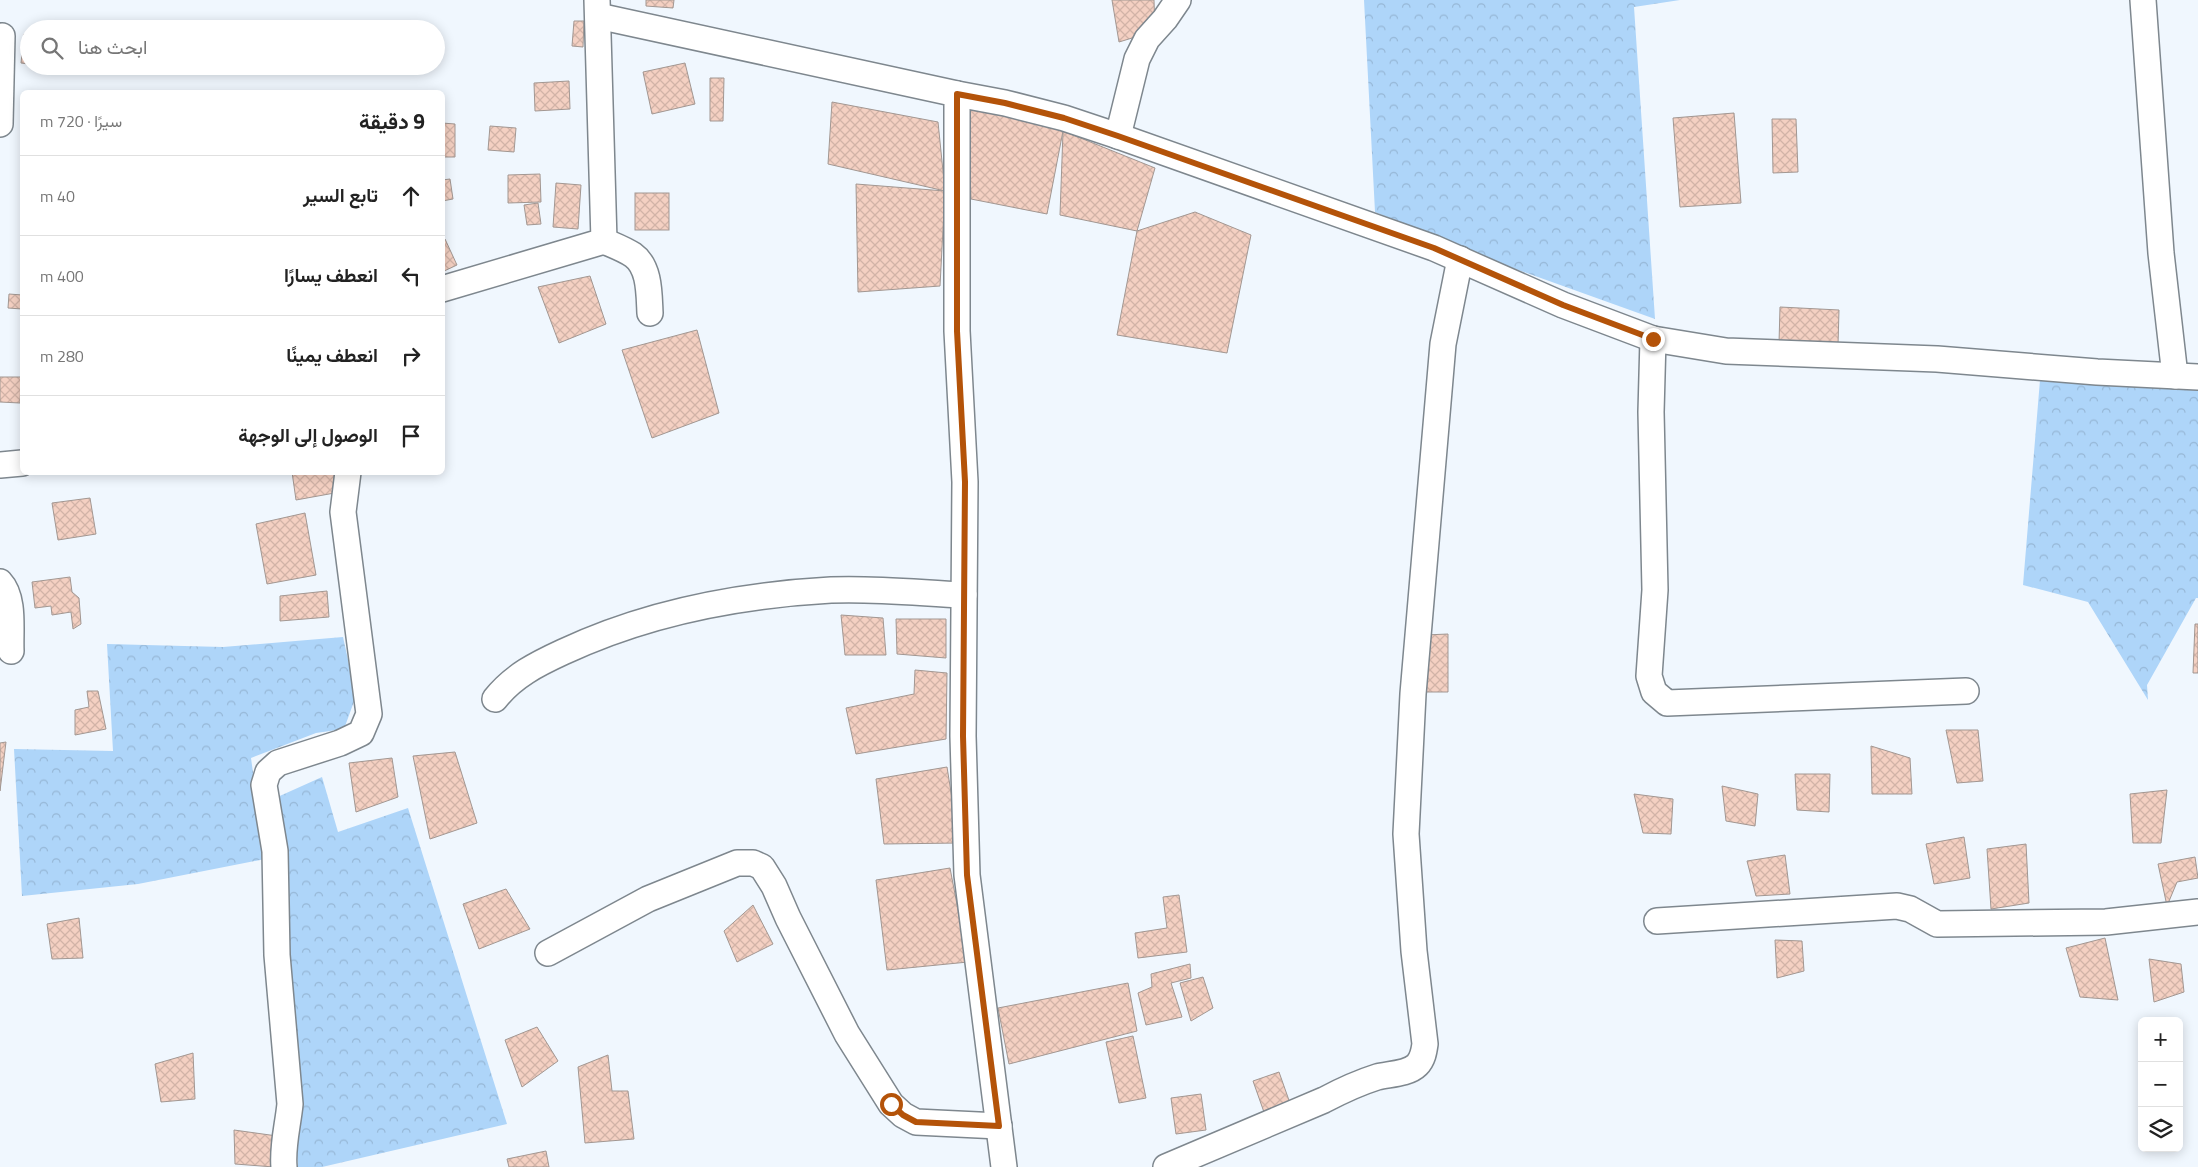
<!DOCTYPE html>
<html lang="ar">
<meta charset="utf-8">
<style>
body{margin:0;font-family:"Titillium Web",Vazirmatn,sans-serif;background:#f2f2f2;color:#222;direction:rtl}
.controls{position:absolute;right:15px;bottom:15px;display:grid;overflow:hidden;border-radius:8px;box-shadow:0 2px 12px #0003}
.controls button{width:45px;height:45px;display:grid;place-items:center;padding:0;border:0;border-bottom:1px solid #e0e0e0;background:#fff;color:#222;font:25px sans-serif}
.stop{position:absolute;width:15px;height:15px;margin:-11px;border:4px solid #b45309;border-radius:50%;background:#fff}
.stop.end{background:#b45309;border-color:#fff;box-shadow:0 1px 5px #0008}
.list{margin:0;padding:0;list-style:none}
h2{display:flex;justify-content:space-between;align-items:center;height:65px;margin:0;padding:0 20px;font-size:21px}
h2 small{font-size:16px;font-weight:400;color:#767676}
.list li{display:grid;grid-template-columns:32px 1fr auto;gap:15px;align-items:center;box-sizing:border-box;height:80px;padding:0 20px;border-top:1px solid #e0e0e0}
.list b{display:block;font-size:19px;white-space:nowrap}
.list em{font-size:16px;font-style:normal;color:#767676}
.icon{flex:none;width:28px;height:28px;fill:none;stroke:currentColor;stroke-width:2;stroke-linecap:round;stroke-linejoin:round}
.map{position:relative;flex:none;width:2198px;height:1167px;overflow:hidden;direction:ltr}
.search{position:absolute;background:#fff;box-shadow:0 2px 12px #0003;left:20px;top:20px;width:425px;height:55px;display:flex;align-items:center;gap:12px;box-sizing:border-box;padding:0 18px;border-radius:28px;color:#767676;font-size:19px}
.panel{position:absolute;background:#fff;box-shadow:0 2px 12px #0003;left:20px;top:90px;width:425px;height:385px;border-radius:8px;direction:rtl}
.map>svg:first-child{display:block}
.forest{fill:url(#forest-crowns)}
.building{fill:url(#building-cross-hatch);stroke:#a29792}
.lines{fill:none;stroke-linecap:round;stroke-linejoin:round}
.minor-casing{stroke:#7e878e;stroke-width:28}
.minor{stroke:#fff;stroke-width:25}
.route{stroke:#b45309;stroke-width:6}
</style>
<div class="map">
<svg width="2198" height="1167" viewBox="0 0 2198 1167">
<defs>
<pattern id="forest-crowns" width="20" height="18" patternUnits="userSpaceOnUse" patternTransform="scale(1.25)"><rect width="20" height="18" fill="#aed5f9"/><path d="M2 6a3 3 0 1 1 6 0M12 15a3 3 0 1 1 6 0" fill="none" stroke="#96b7d6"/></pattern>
<pattern id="building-cross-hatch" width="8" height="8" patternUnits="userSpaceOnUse" patternTransform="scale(1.25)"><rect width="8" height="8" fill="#f4d0c2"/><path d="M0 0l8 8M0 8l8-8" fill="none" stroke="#d2b3a7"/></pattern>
</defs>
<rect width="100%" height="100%" fill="#f0f7fe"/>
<g class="forest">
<path d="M1364,0h316l-46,7 21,312 -145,-52 -135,-55z"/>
<path d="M2040,380l158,8v210h-2l-49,87 1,15 -60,-98 -65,-17z"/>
<path d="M343,637l13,59 -12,33 -28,4 -65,25 14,101 -127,25 -116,12 -8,-147 99,2 -6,-107 116,3z"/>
<path d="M322,777l16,55 70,-24 99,316 -185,43h-24l-25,-368z"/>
</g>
<g class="building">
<path d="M646,0h28l-1,8 -27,-2z"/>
<path d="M1112,0h42l1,31 -36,11z"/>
<path d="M574,21h10l-1,26 -11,-1z"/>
<path d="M103,22l35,3v4h-36z"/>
<path d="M24,34h5v30l-8,-1z"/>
<path d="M685,63l10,41 -43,10 -9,-42z"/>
<path d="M710,78h14l-1,43h-13z"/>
<path d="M569,81l1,28 -35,2 -1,-28z"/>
<path d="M967,96l96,35 -16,83 -76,-15z"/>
<path d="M832,102l106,20 7,69 -117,-27z"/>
<path d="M1734,113l7,90 -61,4 -7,-89z"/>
<path d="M1772,119h24l2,53 -25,1z"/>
<path d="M442,123l13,1v33h-13z"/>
<path d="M490,126l26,2 -2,24 -26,-2z"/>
<path d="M1063,131l92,37 -18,63 -77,-16z"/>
<path d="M540,174l1,28 -33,1v-28z"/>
<path d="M450,179l3,20 -11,2v-21z"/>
<path d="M556,183l25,2 -3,44 -25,-2z"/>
<path d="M856,184l89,7 -5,95 -82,6z"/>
<rect x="635" y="193" width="34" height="37"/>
<path d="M538,203l3,21 -14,1 -3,-20z"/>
<path d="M1195,212l56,23 -24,118 -110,-18 20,-104z"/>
<path d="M445,239l12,26 -15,7v-32z"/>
<path d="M590,276l16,48 -47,19 -21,-56z"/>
<path d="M9,294l13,1v14l-14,-1z"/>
<path d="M1780,307l59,3 -1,35 -59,-2z"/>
<path d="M697,330l22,83 -67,25 -30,-88z"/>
<path d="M0,377h21l-1,26 -20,-1z"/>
<path d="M292,472h45l3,20 -44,8z"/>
<path d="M90,498l6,36 -38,6 -6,-37z"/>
<path d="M305,513l11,62 -49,9 -11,-60z"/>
<path d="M70,577l2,15 7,6 2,26 -8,5 -2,-17 -19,3 -1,-9 -16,2 -3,-26z"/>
<path d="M327,591l2,26 -49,4v-25z"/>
<path d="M841,615l42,3 3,37h-41z"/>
<path d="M896,619h50v39l-49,-4z"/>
<path d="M2195,624h3v49h-5z"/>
<path d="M1448,634v58h-22l-1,-57z"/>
<path d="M915,670l32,3 -1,66 -90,15 -10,-46 68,-14z"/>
<path d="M87,691h11l8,38 -31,6v-25l14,-3z"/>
<path d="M1946,730h32l5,51 -26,2z"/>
<path d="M6,742l-6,49v-48z"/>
<path d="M1871,746l39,12 2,36h-40z"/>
<path d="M455,752l22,71 -47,16 -17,-83z"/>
<path d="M392,758l6,39 -42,15 -7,-49z"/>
<path d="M947,767l12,76 -75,1 -8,-65z"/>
<path d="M1795,774h35l-1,38 -32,-2z"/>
<path d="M1722,786l36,8 -3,32 -29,-5z"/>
<path d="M2167,790l-6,53h-28l-3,-49z"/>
<path d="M1634,794l39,5 -2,35 -28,-1z"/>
<path d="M1964,837l6,41 -36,6 -8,-40z"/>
<path d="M2026,844l3,59 -38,6 -4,-60z"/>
<path d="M1785,855l5,39 -34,2 -9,-35z"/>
<path d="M2195,857l3,21 -21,4 -10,24 -9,-42z"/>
<path d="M950,868l18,94 -81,8 -11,-90z"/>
<path d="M506,889l24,40 -51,20 -16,-45z"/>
<path d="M1179,895l8,57 -49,6 -3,-25 32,-5 -4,-31z"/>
<path d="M753,905l20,39 -36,18 -13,-31z"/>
<path d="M79,918l4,40 -31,1 -5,-35z"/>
<path d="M2105,938l13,62 -38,-3 -14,-49z"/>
<path d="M1775,940l27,1 2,30 -27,7z"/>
<path d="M2149,959l32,5 3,28 -30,10z"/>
<path d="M1190,964l1,14 -20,5 11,34 -36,8 -8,-32 14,-6 -1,-13z"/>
<path d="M1203,977l10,31 -22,13 -11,-38z"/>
<path d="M1128,983l9,48 -128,33 -11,-56z"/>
<path d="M537,1027l21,34 -36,26 -17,-47z"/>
<path d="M1133,1036l13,62 -27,5 -13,-61z"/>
<path d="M193,1053l2,46 -34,3 -6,-38z"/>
<path d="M608,1055l4,36h16l6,48 -49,4 -7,-76z"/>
<path d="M1279,1072l12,34 -26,9 -12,-34z"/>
<path d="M1201,1094l5,36 -30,4 -5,-36z"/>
<path d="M234,1130l43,6 -3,31 -39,-3z"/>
<path d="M546,1151l3,16h-40l-2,-8z"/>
</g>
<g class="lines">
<g class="minor-casing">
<g id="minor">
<path d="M2143,0l18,253 14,123"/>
<path d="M598,16l359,78v237l8,151 -2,254 4,139 37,292"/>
<path d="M957,94l48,9 59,15 54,18 316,112 129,57 90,34 73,12 211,8 160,13 101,5"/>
<path d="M0,124l2,-88"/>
<path d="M1118,136l19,-77 10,-20 18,-20 13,-19"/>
<path d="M604,241c9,4 20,8 29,14 17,12 16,39 17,58"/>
<path d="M442,289l162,-48 -7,-241"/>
<path d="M1653,339l-2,73 4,178 -6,86 5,16 13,11 299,-12"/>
<path d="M0,465l22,-2"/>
<path d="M0,582c15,16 10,48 11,69"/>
<path d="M495,699c18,-23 42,-35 68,-47 83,-39 177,-57 268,-62 44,-2 89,3 133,5"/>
<path d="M1657,921l240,-15 13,3 27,15 169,-2 92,-10"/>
<path d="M548,953l100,-54 89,-36h16l9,4 12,19 14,32 59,116 44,70 12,11 13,7 83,4"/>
<path d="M284,1167c-2,-21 4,-42 6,-63l-13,-149 -2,-104 -11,-66 4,-13 10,-9 62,-20 21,-10 8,-19 -26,-202 5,-40"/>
<path d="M1166,1167l158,-67c17,-9 34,-17 53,-23 12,-3 31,-3 40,-12 6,-6 7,-14 8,-21l-11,-93 -8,-117 7,-140 30,-350 17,-85"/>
</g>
</g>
<use href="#minor" class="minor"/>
</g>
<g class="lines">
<path class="route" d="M891,1104l12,11 13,7 83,4 -32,-251 -4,-139 2,-254 -8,-151v-237l48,9 59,15 54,18 316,112 129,57 90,34"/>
</g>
</svg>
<div class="controls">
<button>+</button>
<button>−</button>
<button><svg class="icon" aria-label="layers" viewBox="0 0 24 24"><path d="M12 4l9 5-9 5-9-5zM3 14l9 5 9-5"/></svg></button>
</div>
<div class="stop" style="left:891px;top:1104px"></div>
<div class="stop end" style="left:1653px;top:339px"></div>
<div class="search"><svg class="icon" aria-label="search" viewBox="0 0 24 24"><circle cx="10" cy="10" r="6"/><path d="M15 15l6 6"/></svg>ابحث هنا</div>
<section class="panel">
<h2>9 دقيقة<small>سيرًا · 720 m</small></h2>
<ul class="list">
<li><svg class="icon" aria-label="ahead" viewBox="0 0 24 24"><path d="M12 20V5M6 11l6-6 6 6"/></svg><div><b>تابع السير</b></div><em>40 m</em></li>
<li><svg class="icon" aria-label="left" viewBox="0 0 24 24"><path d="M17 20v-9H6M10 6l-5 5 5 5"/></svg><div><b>انعطف يسارًا</b></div><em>400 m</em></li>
<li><svg class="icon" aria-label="right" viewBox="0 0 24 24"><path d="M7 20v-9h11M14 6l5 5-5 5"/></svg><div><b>انعطف يمينًا</b></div><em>280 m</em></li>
<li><svg class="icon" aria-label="arrive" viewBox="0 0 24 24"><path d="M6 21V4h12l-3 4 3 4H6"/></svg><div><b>الوصول إلى الوجهة</b></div></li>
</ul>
</section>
</div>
